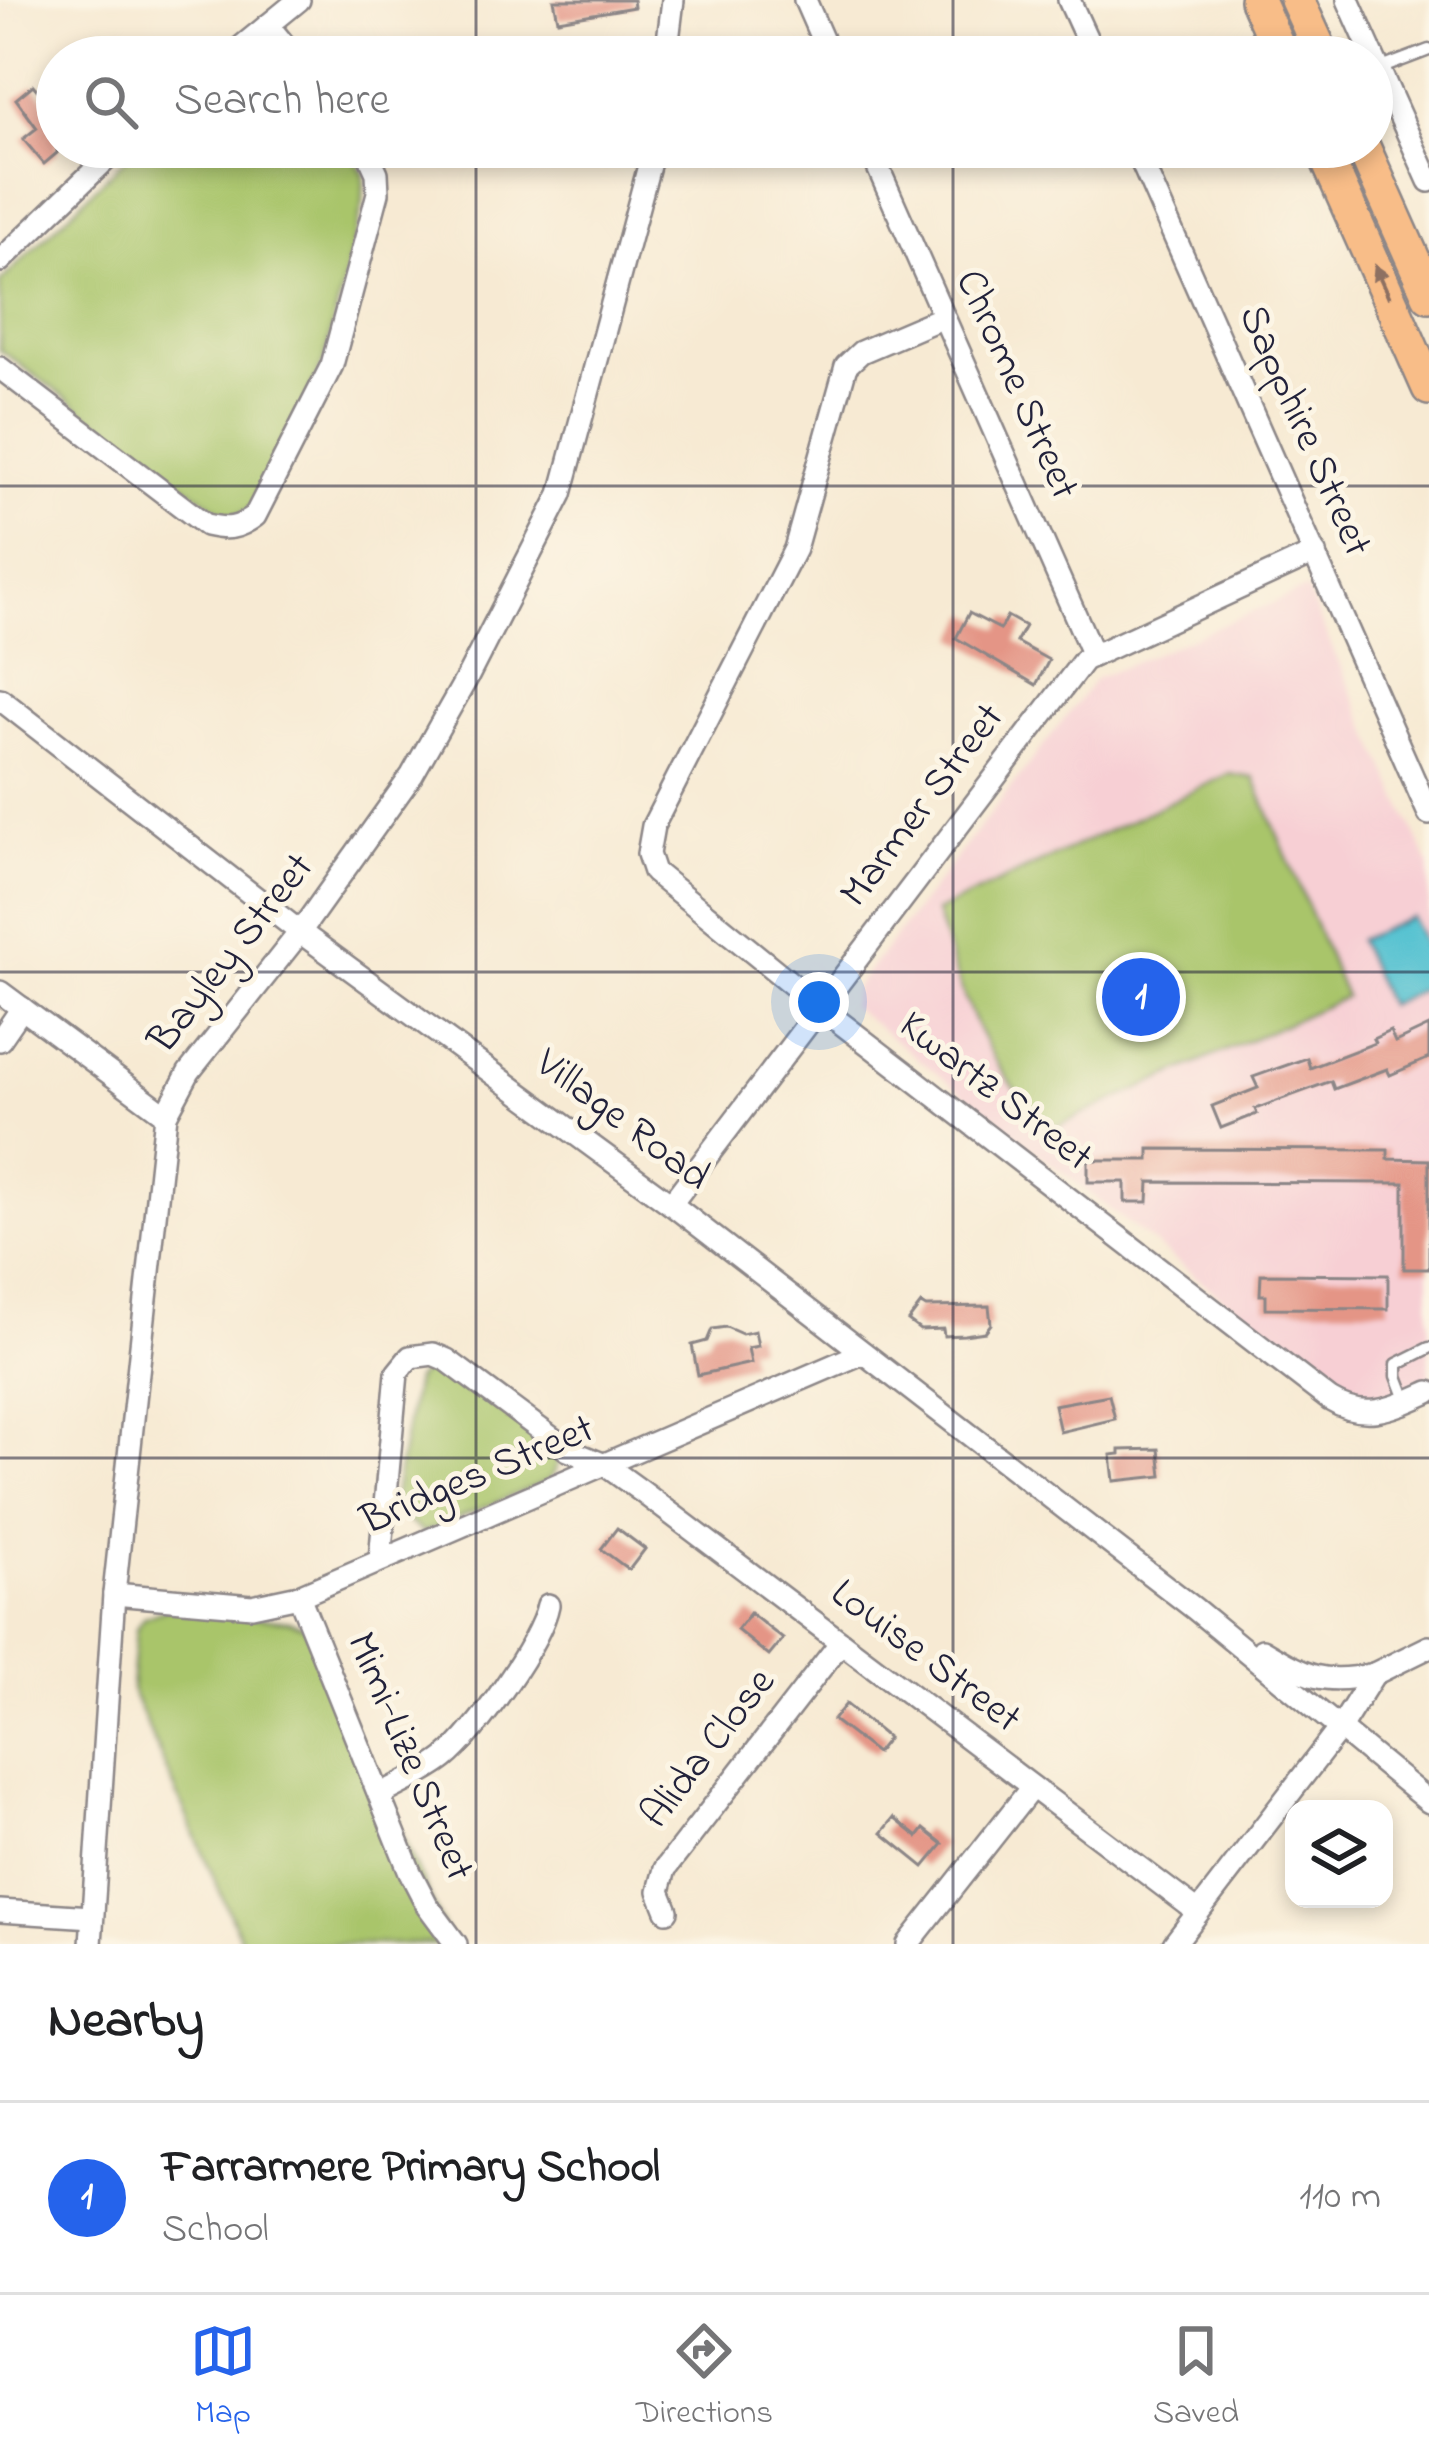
<!DOCTYPE html>
<style>
body{margin:0;font-family:"Indie Flower",sans-serif;background:#f2f2f2;color:#202124}
.controls{position:absolute;right:36px;bottom:36px;display:grid;overflow:hidden;border-radius:24px;box-shadow:0 6px 18px #0003}
.controls button{width:108px;height:108px;display:grid;place-items:center;padding:0;border:0;border-bottom:3px solid #e0e0e0;background:#fff;color:#202124;font:60px sans-serif}
.you{position:absolute;left:819px;top:1002px;width:42px;height:42px;margin:-30px;border:9px solid #fff;border-radius:50%;background:#1a73e8;box-shadow:0 0 0 18px #1a73e833}
.badge{display:grid;place-items:center;width:78px;height:78px;border-radius:50%;background:#2563eb;color:#fff;font-size:39px;font-weight:700}
.pin{position:absolute;translate:-50% -50%;border:6px solid #fff;box-shadow:0 3px 12px #0006}
.list{margin:0;padding:0;list-style:none}
h2{display:flex;justify-content:space-between;align-items:center;height:156px;margin:0;padding:0 48px;font-size:51px}
h2 small{font-size:39px;font-weight:400;color:#757577}
.list li{display:grid;grid-template-columns:78px 1fr auto;gap:36px;align-items:center;box-sizing:border-box;height:192px;padding:0 48px;border-top:3px solid #e0e0e0}
.list b{display:block;font-size:45px;white-space:nowrap}
.list p{margin:0;font-size:39px;white-space:nowrap;color:#757577}
.list em{font-size:39px;font-style:normal;color:#757577}
.icon{flex:none;width:66px;height:66px;fill:none;stroke:currentColor;stroke-width:2;stroke-linecap:round;stroke-linejoin:round}
.map{position:relative;flex:none;width:1429px;height:1944px;overflow:hidden}
.search{position:absolute;background:#fff;box-shadow:0 6px 18px #0003;left:36px;right:36px;top:36px;height:132px;display:flex;align-items:center;gap:30px;box-sizing:border-box;padding:0 42px;border-radius:66px;color:#757577;font-size:45px}
.sheet{height:348px;background:#fff}
nav{display:flex;justify-content:space-around;align-items:center;box-sizing:border-box;height:168px;border-top:3px solid #e0e0e0;background:#fff;font-size:33px;color:#757577}
nav a{display:grid;justify-items:center;gap:6px}
nav .on{color:#2563eb}
.map>svg:first-child{display:block}
.built{fill:#f7cfd4}
.green{fill:#a9c56b;stroke:#667453;stroke-width:3}
.water{fill:#56c2d1;stroke:#3c7286;stroke-width:3}
.building{fill:#e49586}
.lines{fill:none;stroke-linecap:round;stroke-linejoin:round}
.service-casing{stroke:#8c8687;stroke-width:15}
.minor-casing{stroke:#8c8687;stroke-width:26}
.primary-casing{stroke:#8c8687;stroke-width:38}
.service{stroke:#fff;stroke-width:10}
.minor{stroke:#fff;stroke-width:21}
.primary{stroke:#f8bd88;stroke-width:33}
.oneway{fill:#8d7062}
.grid{fill:none;stroke:#22223b;stroke-width:3;stroke-opacity:0.55}
.labels{text-anchor:middle;dominant-baseline:central;stroke-width:10;stroke-linejoin:round;paint-order:stroke}
.street-label{font-size:42px;fill:#22223b;stroke:#fcf5e5}
</style>
<div class="map">
<svg width="1429" height="1944" viewBox="0 0 1429 1944">
<rect width="100%" height="100%" fill="#fcf5e5"/>
<filter id="ink" filterUnits="userSpaceOnUse"><feTurbulence type="fractalNoise" baseFrequency=".00833" numOctaves="2"/><feDisplacementMap in="SourceGraphic" scale="24" xChannelSelector="R" yChannelSelector="G"/><feConvolveMatrix kernelMatrix="1 2 1 2 8 2 1 2 1" color-interpolation-filters="sRGB"/></filter>
<filter id="wash" filterUnits="userSpaceOnUse"><feTurbulence type="fractalNoise" baseFrequency=".004" numOctaves="4" result="noise"/><feDisplacementMap in="SourceGraphic" scale="48" xChannelSelector="R" yChannelSelector="G"/><feGaussianBlur stdDeviation="2.7" result="paint"/><feColorMatrix in="noise" values="0 0 0 0 0 0 0 0 0 0 0 0 0 0 0 0 0 1.4 0 .05"/><feComposite in="paint" operator="in"/></filter>
<g filter="url(#wash)">
<rect width="100%" height="100%" fill="#f7ead3"/>
<path class="built" d="M1306,589l123,276v514l-46,20 -25,1 -24,-15 -483,-379 4,-18 240,-309z"/>
<g class="green">
<path d="M137,147h210l17,27 -1,29 -39,158 -65,144 -29,13 -230,-168v-68z"/>
<path d="M1229,774l25,4 91,219 -292,131c-68,-57 -92,-134 -117,-216z"/>
<path d="M442,1365l114,79c4,16 3,25 -9,37l-124,52 -24,-19 -5,-20 21,-114 11,-12z"/>
<path d="M168,1608l121,13 17,6 145,317h-208l-112,-255 5,-60 8,-12z"/>
</g>
<path class="water" d="M1412,917l17,38v31l-42,19 -29,-65z"/>
<g id="blocks">
<g class="building">
<path d="M554,0h79l1,7 -76,13z"/>
<path d="M33,85l24,28v40l-13,11 -21,-25 14,-11 -21,-29z"/>
<path d="M969,613l31,16 7,-13 18,10 -9,16 33,18 -13,25 -80,-47z"/>
<path d="M1429,1026v32l-39,17 -3,-6 -53,20 -3,-8 -76,28 2,5 -36,14 -9,-22 46,-18 -5,-11 54,-19 3,10 65,-25 -2,-4 17,-8 5,11z"/>
<path d="M1149,1149l239,1v9l41,1v109h-25v-86l-255,-1 -1,20h-23v-20h-37v-22h61z"/>
<path d="M1261,1274l127,1v34l-122,-1v-13h-6z"/>
<path d="M921,1304l5,3 63,-1 2,18 -6,8 -21,3 -20,1 -1,-7 -23,1 -12,-9z"/>
<path d="M726,1327l16,7 13,-3 3,15 -10,2 3,15 -53,12 -6,-30 15,-4 5,-12z"/>
<path d="M1109,1395l6,24 -55,13 -6,-27z"/>
<path d="M1159,1449l3,27 -48,5 -3,-26 9,-1v-4z"/>
<path d="M617,1528l28,21 -16,21 -28,-21z"/>
<path d="M750,1613l33,26 -14,17 -32,-26z"/>
<path d="M846,1704l42,34 -12,15 -43,-33z"/>
<path d="M894,1818l24,19 6,-8 19,15 -19,23 -42,-34z"/>
</g>
</g>
</g>
<g filter="url(#ink)">
<use href="#blocks" fill-opacity="0" stroke="#8c8687" stroke-width="3"/>
<g class="lines">
<g class="service-casing">
<g id="service">
<path d="M1379,69l50,-19"/>
<path d="M1407,1402l-10,-26v-12l32,-16"/>
</g>
</g>
<g class="minor-casing">
<g id="minor">
<path d="M805,0l25,57"/>
<path d="M1069,0l26,57"/>
<path d="M1348,0l81,181"/>
<path d="M268,25l26,32"/>
<path d="M229,57l70,-57"/>
<path d="M666,57l7,-57"/>
<path d="M869,147l223,506"/>
<path d="M1135,147l294,667"/>
<path d="M0,261l119,-114"/>
<path d="M943,317l-82,35 -15,14 -51,183 -142,277 -5,28 6,18 166,135 510,393c36,22 63,8 99,-8"/>
<path d="M0,368l206,157c21,5 32,4 49,-9l77,-151 46,-172 -1,-20 -12,-26"/>
<path d="M0,699l300,233 371,272 524,405 234,193"/>
<path d="M0,992l166,123"/>
<path d="M0,1040l22,-32"/>
<path d="M671,1204l413,-544 231,-107"/>
<path d="M380,1560l17,-187 13,-16 23,-3 14,6 121,90 37,15 36,26 557,421"/>
<path d="M114,1594l138,12 47,-10 561,-242"/>
<path d="M299,1596l111,276 17,33 29,39"/>
<path d="M1262,1650c44,26 60,36 112,24"/>
<path d="M380,1795c21,-12 46,-22 65,-37 30,-24 96,-116 103,-153"/>
<path d="M0,1911l92,6"/>
<path d="M667,1911l-8,-20 6,-22 176,-227"/>
<path d="M91,1944l23,-350 52,-479 23,-43 111,-140 112,-157 56,-99 93,-182 93,-347"/>
<path d="M908,1944l124,-157"/>
<path d="M1174,1944l166,-216 34,-54 55,-27"/>
</g>
</g>
<g class="primary-casing">
<g id="primary">
<path d="M1257,0l25,57"/>
<path d="M1297,0l26,57"/>
<path d="M1322,147l107,241"/>
<path d="M1363,147l66,148"/>
</g>
</g>
<use href="#service" class="service"/>
<use href="#minor" class="minor"/>
<use href="#primary" class="primary"/>
</g>
<defs><path id="oneway-solid" d="M-6-.8H1V-3.2L6.5 0L1 3.2V.8H-6Z" transform="scale(3)"/></defs>
<use class="oneway" href="#oneway-solid" transform="translate(1382 281) rotate(-114)"/>
</g>
<path class="grid" d="M476,0v57M953,0v57M476,147v1797M953,147v1797M0,486h1429M0,972h1429M0,1458h1429"/>
<g class="labels">
<g class="street-label">
<text transform="translate(1016 385) rotate(66)">Chrome Street</text>
<text transform="translate(1304 431) rotate(66)">Sapphire Street</text>
<text transform="translate(923 806) rotate(-53)">Marmer Street</text>
<text transform="translate(232 954) rotate(-52)">Bayley Street</text>
<text transform="translate(995 1092) rotate(38)">Kwartz Street</text>
<text transform="translate(622 1121) rotate(37)">Village Road</text>
<text transform="translate(478 1476) rotate(-23)">Bridges Street</text>
<text transform="translate(925 1657) rotate(37)">Louise Street</text>
<text transform="translate(709 1749) rotate(-52)">Alida Close</text>
<text transform="translate(409 1757) rotate(67)">Mimi-Lize Street</text>
</g>
</g>
</svg>
<div class="controls">
<button><svg class="icon" aria-label="layers" viewBox="0 0 24 24"><path d="M12 4l9 5-9 5-9-5zM3 14l9 5 9-5"/></svg></button>
</div>
<div class="you"></div>
<div class="pin badge" style="left:1141px;top:997px">1</div>
<div class="search"><svg class="icon" aria-label="search" viewBox="0 0 24 24"><circle cx="10" cy="10" r="6"/><path d="M15 15l6 6"/></svg>Search here</div>
</div>
<section class="sheet">
<h2>Nearby<small></small></h2>
<ul class="list">
<li><span class="badge">1</span><div><b>Farrarmere Primary School</b><p>School</p></div><em>110 m</em></li>
</ul>
</section>
<nav>
<a class="on"><svg class="icon" aria-label="map" viewBox="0 0 24 24"><path d="M3 6l6-2 6 2 6-2v14l-6 2-6-2-6 2zM9 4v14M15 6v14"/></svg>Map</a>
<a><svg class="icon" aria-label="directions" viewBox="0 0 24 24"><path d="M12 3l9 9-9 9-9-9zM9 14v-3h6M13 9l2 2-2 2"/></svg>Directions</a>
<a><svg class="icon" aria-label="saved" viewBox="0 0 24 24"><path d="M7 4h10v16l-5-4-5 4z"/></svg>Saved</a>
</nav>
